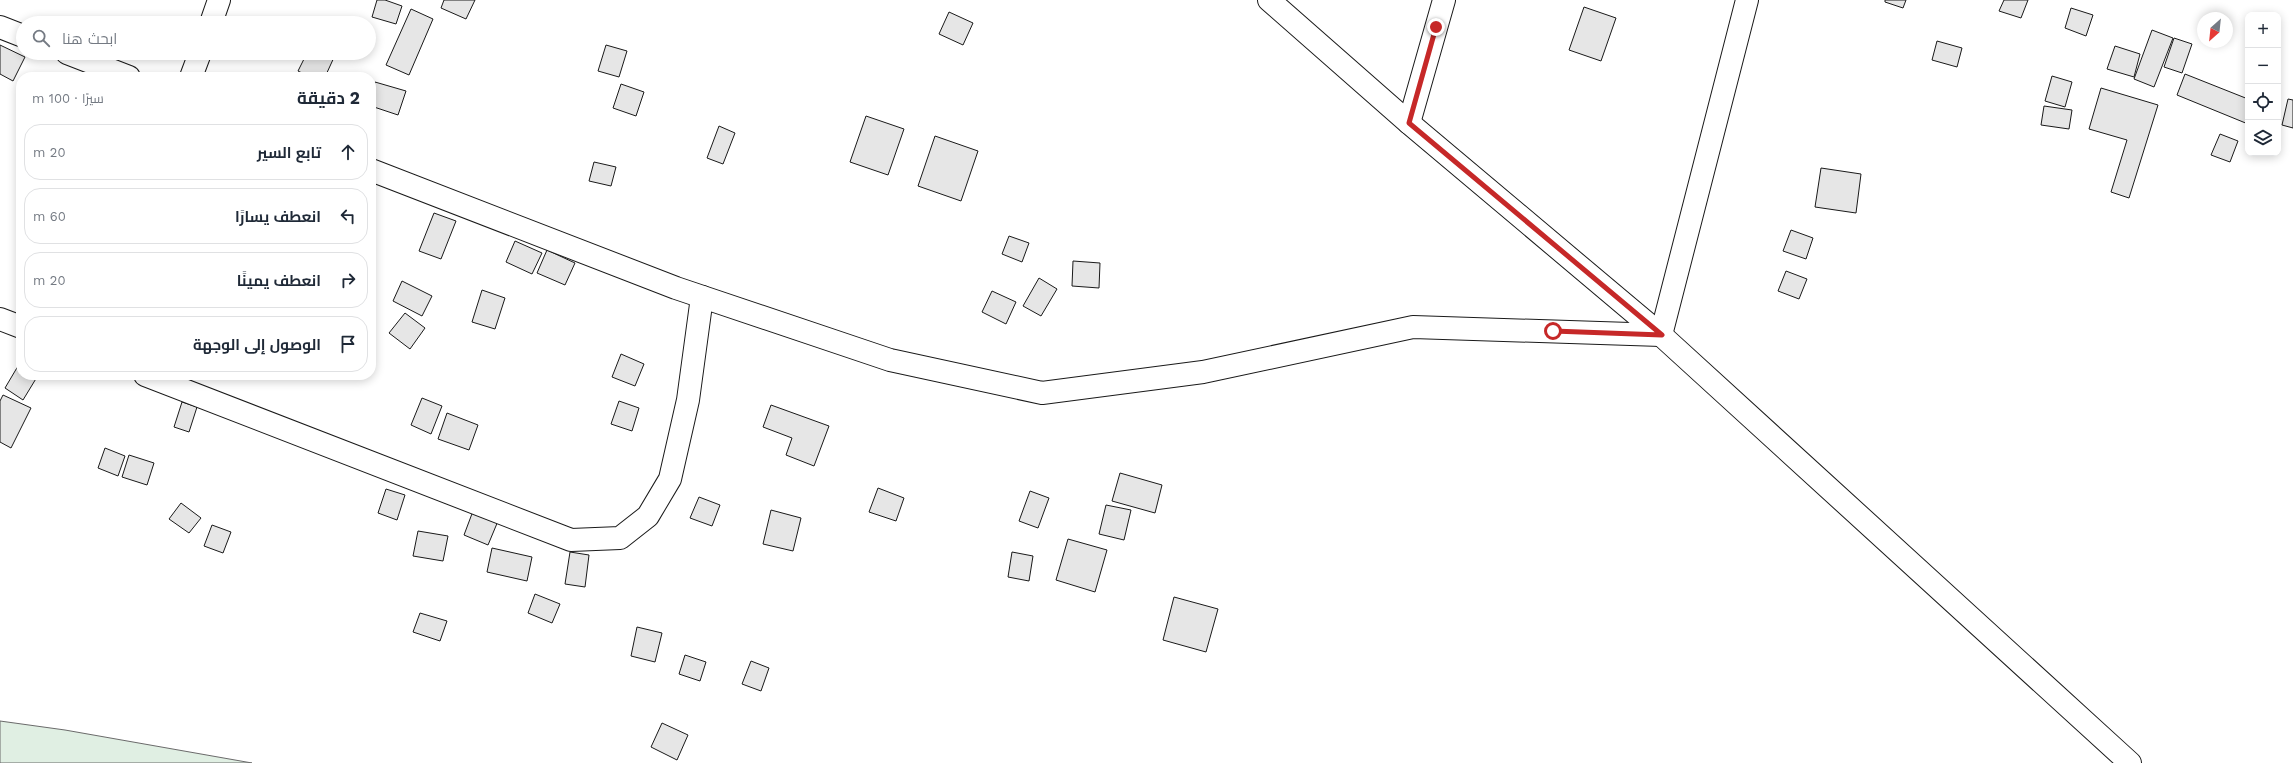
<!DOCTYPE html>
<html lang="ar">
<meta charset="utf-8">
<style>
body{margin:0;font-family:"Work Sans",Cairo,sans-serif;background:#f2f2f3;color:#1f2937;direction:rtl}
.controls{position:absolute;right:12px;top:12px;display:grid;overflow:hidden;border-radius:8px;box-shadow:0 2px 10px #0003}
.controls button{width:36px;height:36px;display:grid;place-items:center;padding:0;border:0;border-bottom:1px solid #e0e1e3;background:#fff;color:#1f2937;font:20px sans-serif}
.compass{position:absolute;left:2197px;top:12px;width:36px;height:36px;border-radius:50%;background:#fff;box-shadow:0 2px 10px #0003;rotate:207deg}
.stop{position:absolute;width:12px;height:12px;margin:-9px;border:3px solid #c62828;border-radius:50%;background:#fff}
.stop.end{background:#c62828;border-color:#fff;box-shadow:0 1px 4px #0008}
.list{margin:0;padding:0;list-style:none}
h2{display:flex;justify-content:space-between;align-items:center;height:52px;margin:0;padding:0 16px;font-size:17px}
h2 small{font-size:13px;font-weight:400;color:#747a83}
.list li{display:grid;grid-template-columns:26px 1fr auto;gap:12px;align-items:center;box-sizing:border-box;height:56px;margin:0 8px 8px;padding:0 8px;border:1px solid #e0e1e3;border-radius:16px}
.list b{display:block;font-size:15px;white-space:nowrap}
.list em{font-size:13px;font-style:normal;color:#747a83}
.icon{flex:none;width:22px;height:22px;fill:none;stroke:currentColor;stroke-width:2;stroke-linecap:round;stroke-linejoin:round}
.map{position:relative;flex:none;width:2293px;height:763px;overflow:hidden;direction:ltr}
.search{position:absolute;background:#fff;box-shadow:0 2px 10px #0003;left:16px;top:16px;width:360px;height:44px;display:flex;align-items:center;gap:10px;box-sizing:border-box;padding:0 14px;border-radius:22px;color:#747a83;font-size:15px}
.panel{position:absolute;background:#fff;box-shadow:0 2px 10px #0003;left:16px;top:72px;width:360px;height:308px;border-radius:16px;direction:rtl}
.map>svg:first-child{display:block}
.green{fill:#e0efe3;stroke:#6a6a6a}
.building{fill:#e6e6e6;stroke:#1a1a1a}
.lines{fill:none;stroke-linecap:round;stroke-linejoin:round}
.minor-casing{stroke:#1a1a1a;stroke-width:24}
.major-casing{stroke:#1a1a1a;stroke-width:24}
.minor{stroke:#fff;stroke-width:22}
.major{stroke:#fff;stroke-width:22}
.route{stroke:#c62828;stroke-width:5}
</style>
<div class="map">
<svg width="2293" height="763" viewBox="0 0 2293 763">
<rect width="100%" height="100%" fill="#fff"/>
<path class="green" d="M0,721l65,9 187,33h-252z"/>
<g class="building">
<path d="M377,0h8l17,6 -6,18 -24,-7z"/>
<path d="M444,0h31l-9,19 -25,-11z"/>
<path d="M1885,0h21l-3,8 -18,-6z"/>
<path d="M2004,0h24l-7,18 -22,-7z"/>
<path d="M1584,7l32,11 -15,43 -32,-11z"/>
<path d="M2071,8l22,7 -7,21 -21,-8z"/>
<path d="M411,9l22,10 -24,56 -23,-10z"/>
<path d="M949,12l24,11 -10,22 -24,-11z"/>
<path d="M2152,30l21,8 -19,49 -20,-8z"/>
<path d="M2174,38l18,6 -10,29 -18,-6z"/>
<path d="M1937,41l25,7 -5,19 -25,-7z"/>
<path d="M0,45l25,12 -12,24 -13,-7z"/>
<path d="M606,45l21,6 -8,26 -21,-6z"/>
<path d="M2115,46l25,8 -6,23 -27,-8z"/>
<path d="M307,53h29l-11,24h-15l-12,-6z"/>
<path d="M2185,74l63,25v25l-71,-29z"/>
<path d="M2052,76l20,6 -7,25 -20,-6z"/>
<path d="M375,82l31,9 -8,24 -27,-9v-11z"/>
<path d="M621,84l23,8 -8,24 -23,-8z"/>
<path d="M2101,88l57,17 -29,93 -18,-6 16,-52 -38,-11z"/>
<path d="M2288,99l5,1v28l-11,-3z"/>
<path d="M2044,106l28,4 -3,19 -28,-4z"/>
<path d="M866,116l38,13 -16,46 -38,-13z"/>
<path d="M719,126l16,7 -12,31 -16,-6z"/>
<path d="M2220,134l18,7 -8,21 -19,-7z"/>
<path d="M935,136l43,15 -17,50 -43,-15z"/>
<path d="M594,162l22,5 -5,19 -22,-5z"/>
<path d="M1821,168l40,6 -5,39 -41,-6z"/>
<path d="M434,213l22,8 -15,38 -22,-8z"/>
<path d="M1791,230l22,8 -7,21 -23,-8z"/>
<path d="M1009,236l20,7 -7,19 -20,-8z"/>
<path d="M515,241l27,12 -10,21 -26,-12z"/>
<path d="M547,250l28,13 -10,22 -28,-12z"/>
<path d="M1073,261l27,2 -1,25 -27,-2z"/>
<path d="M1786,271l21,8 -8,20 -21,-8z"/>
<path d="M1039,278l18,11 -16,27 -18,-10z"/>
<path d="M402,281l30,15 -10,20 -29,-15z"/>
<path d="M482,290l23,8 -10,31 -23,-7z"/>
<path d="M992,291l24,11 -10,22 -24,-12z"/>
<path d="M405,313l20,15 -15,21 -21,-16z"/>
<path d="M621,354l23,10 -9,22 -23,-9z"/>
<path d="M18,366l3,2v7l16,2 -14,23 -18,-12z"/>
<path d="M3,395l28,13 -20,40 -11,-6v-41z"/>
<path d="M422,398l20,8 -11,28 -20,-9z"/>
<path d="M619,401l20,7 -7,23 -21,-7z"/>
<path d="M182,402l15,5 -8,25 -15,-5z"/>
<path d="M771,405l58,21 -15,40 -28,-11 6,-17 -29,-11z"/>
<path d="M447,413l31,12 -9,25 -31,-11z"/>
<path d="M105,448l20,8 -7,20 -20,-8z"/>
<path d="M129,455l25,8 -7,22 -25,-8z"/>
<path d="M1120,473l42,12 -7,28 -43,-12z"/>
<path d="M878,488l26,10 -8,23 -27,-9z"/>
<path d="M386,489l19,6 -8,25 -19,-7z"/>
<path d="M1030,491l19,7 -11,30 -19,-7z"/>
<path d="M699,497l21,8 -8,21 -22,-8z"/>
<path d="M181,503l20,15 -12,15 -20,-14z"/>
<path d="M1106,505l25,5 -7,30 -25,-6z"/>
<path d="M771,510l30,8 -8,33 -30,-7z"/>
<path d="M473,511l25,10 -10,24 -24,-10z"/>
<path d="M212,525l19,7 -8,21 -19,-7z"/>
<path d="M418,531l30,5 -5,25 -30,-5z"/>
<path d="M1068,539l39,11 -12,42 -39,-12z"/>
<path d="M492,548l40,9 -5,24 -40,-9z"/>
<path d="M570,552l19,3 -4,32 -20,-3z"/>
<path d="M1012,552l21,4 -4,25 -21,-4z"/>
<path d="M535,594l25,10 -8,19 -24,-10z"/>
<path d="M1174,597l44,12 -12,43 -43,-12z"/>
<path d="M420,613l27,8 -7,20 -27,-9z"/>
<path d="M637,627l25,6 -7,29 -24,-6z"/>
<path d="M685,655l21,7 -6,19 -21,-7z"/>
<path d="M751,661l18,7 -8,23 -19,-7z"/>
<path d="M662,723l26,12 -11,25 -26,-13z"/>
</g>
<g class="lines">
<g class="minor-casing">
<g id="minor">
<path d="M211,23l8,-23"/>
<path d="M0,27l23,9"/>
<path d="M67,53l62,24"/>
<path d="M191,77l9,-24"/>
<path d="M1409,123l35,-123"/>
<path d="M371,170l305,118 214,72 152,33 161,-21 210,-45 248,8"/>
<path d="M0,319l21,8"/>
<path d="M145,375l426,165 49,-2 28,-22 22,-37 18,-79 14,-103"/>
</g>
</g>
<g class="major-casing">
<g id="major">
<path d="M1269,0l140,123 252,212 469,428"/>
<path d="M1661,335l86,-335"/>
</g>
</g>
<use href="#minor" class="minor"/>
<use href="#major" class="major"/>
</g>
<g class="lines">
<path class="route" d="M1436,27l-27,96 253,212 -109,-4"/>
</g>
</svg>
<div class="controls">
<button>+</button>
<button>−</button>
<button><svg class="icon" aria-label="locate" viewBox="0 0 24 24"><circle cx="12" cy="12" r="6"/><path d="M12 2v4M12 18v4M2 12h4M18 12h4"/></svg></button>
<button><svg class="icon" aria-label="layers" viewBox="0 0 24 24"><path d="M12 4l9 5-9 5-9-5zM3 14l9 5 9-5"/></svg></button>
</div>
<svg class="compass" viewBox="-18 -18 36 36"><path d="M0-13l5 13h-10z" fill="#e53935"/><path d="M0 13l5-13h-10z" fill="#747a83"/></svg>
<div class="stop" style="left:1553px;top:331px"></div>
<div class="stop end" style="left:1436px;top:27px"></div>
<div class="search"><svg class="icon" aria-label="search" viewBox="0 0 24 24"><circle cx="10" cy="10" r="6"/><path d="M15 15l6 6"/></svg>ابحث هنا</div>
<section class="panel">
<h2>2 دقيقة<small>سيرًا · 100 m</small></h2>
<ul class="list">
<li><svg class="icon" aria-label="ahead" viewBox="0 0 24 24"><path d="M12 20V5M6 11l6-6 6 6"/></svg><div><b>تابع السير</b></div><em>20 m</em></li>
<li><svg class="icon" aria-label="left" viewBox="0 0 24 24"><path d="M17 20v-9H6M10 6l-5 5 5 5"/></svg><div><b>انعطف يسارًا</b></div><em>60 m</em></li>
<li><svg class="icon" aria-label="right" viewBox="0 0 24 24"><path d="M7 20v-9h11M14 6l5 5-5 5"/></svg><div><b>انعطف يمينًا</b></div><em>20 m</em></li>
<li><svg class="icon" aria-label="arrive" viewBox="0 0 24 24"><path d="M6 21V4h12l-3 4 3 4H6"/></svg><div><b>الوصول إلى الوجهة</b></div></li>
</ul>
</section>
</div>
